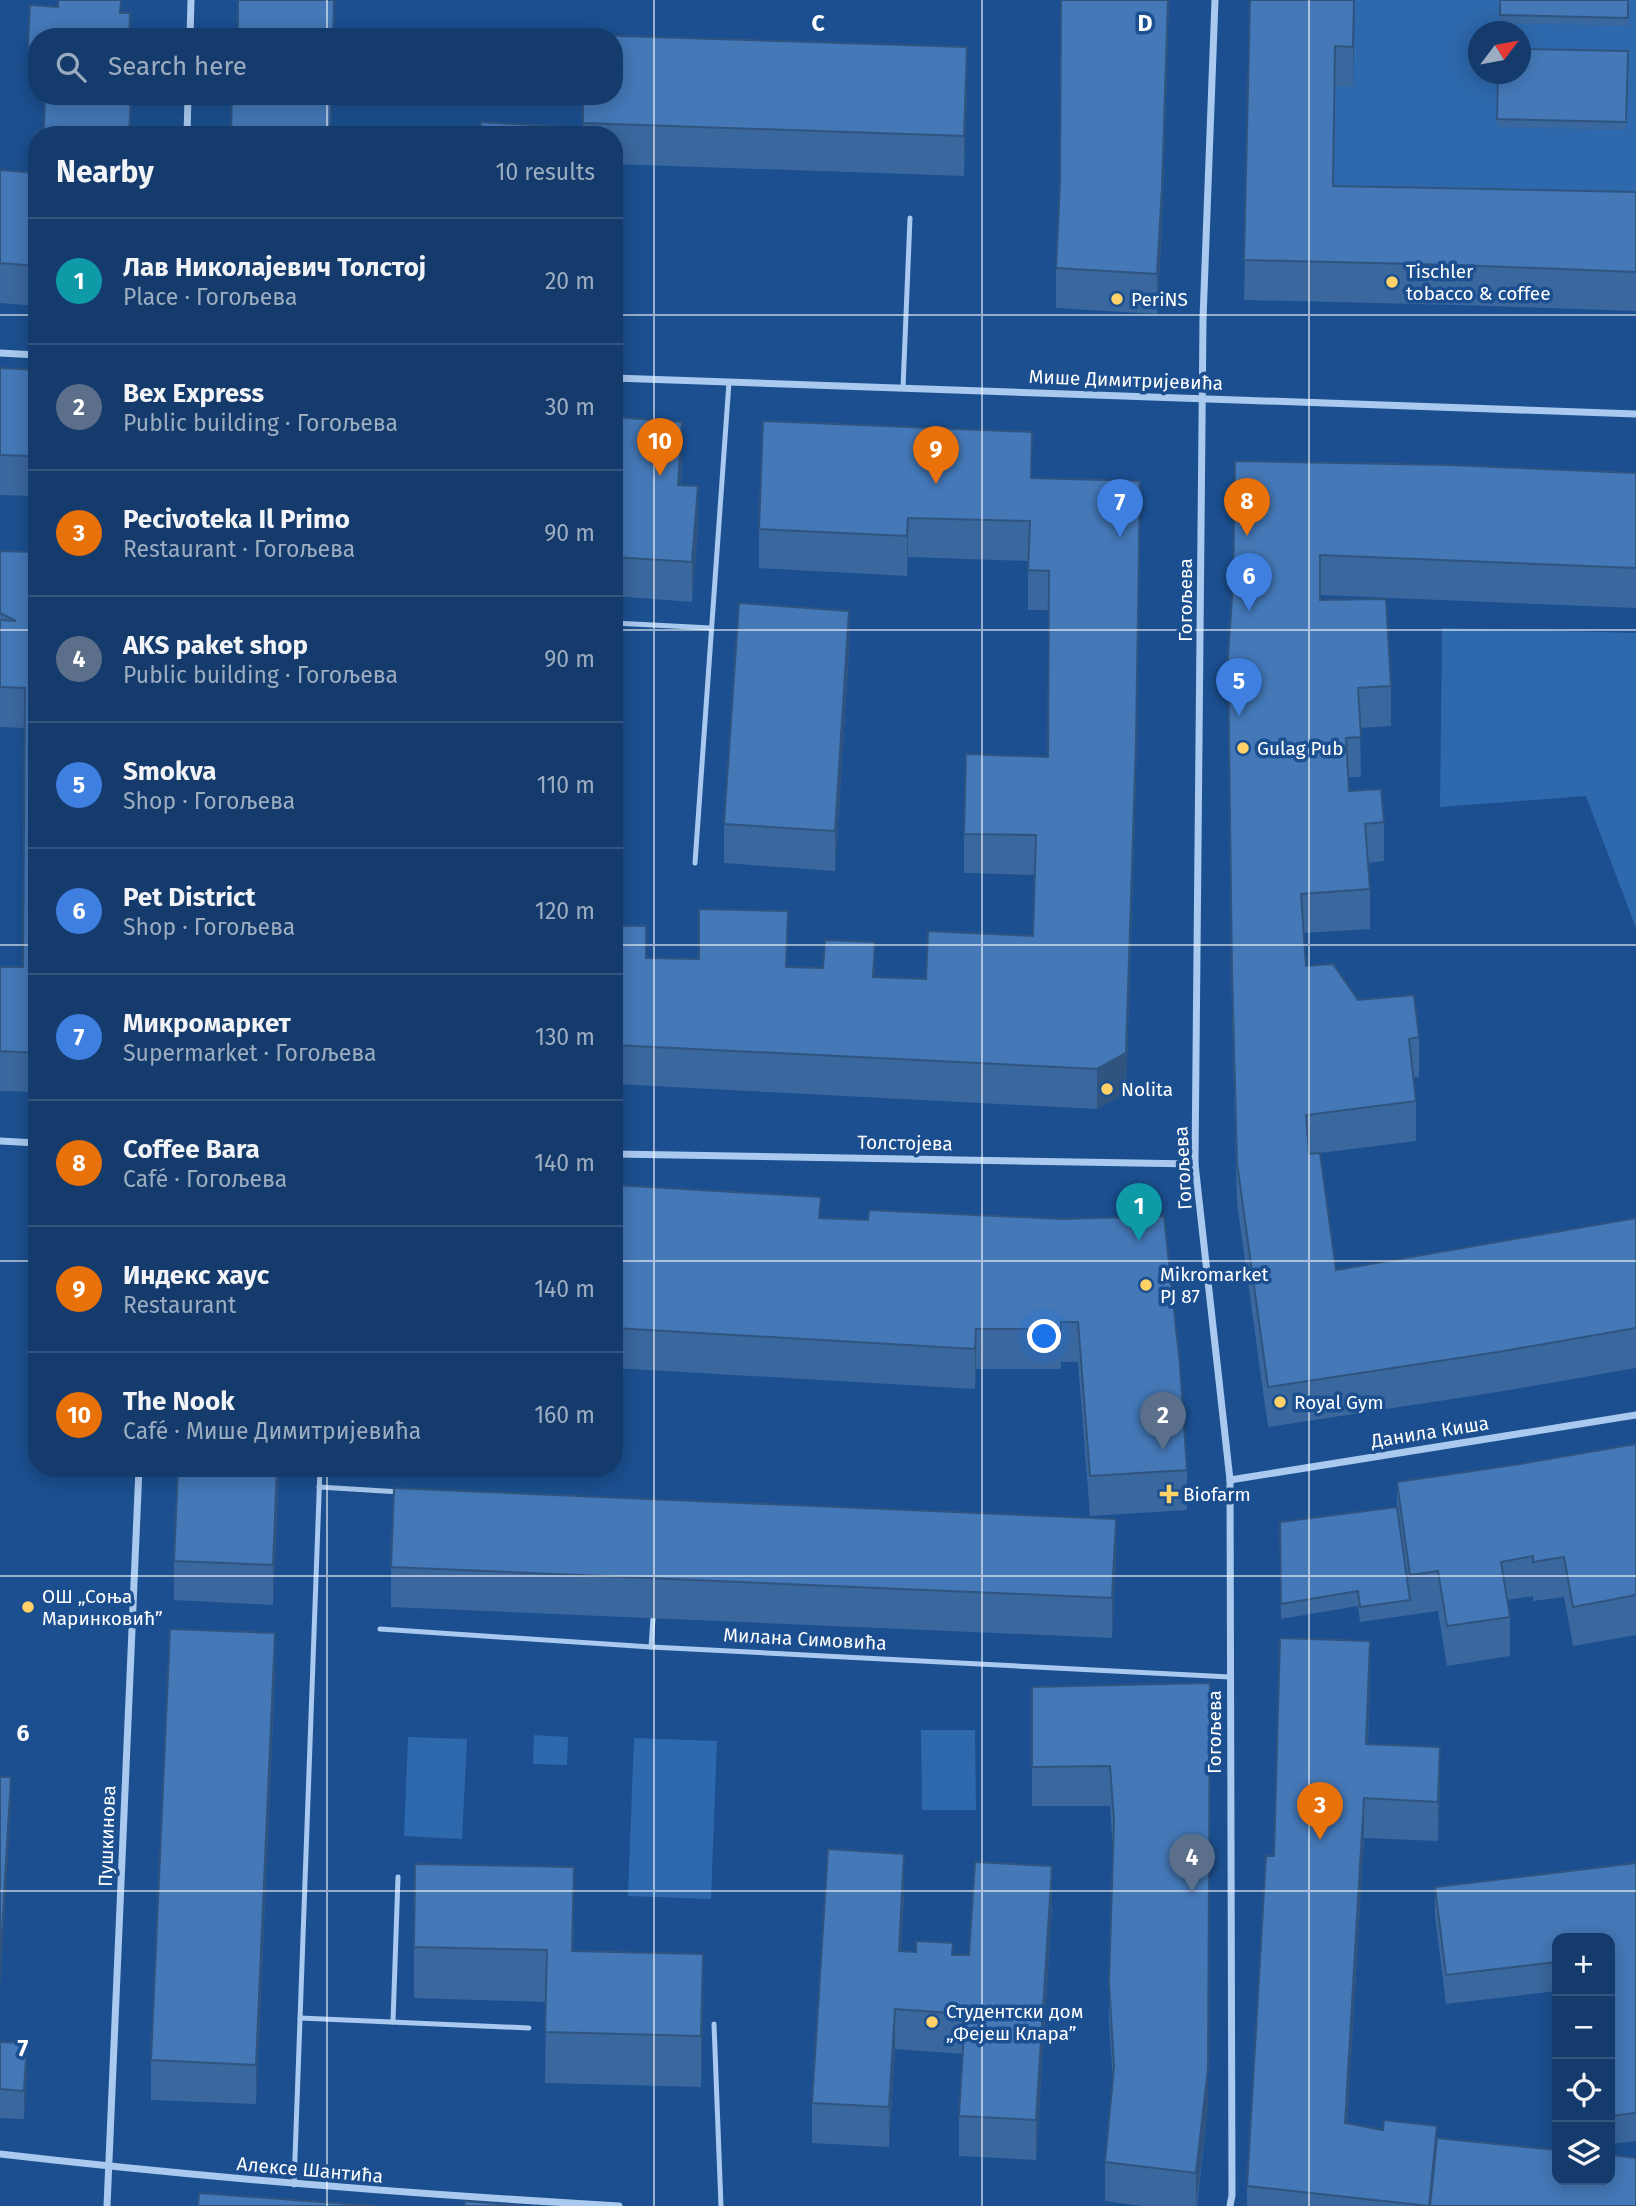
<!DOCTYPE html>
<meta charset="utf-8">
<style>
body{margin:0;font-family:"Fira Sans",sans-serif;background:#214673;color:#f1f3f6}
.controls{position:absolute;right:21px;bottom:21px;display:grid;overflow:hidden;border-radius:14px;box-shadow:0 4px 18px #0003}
.controls button{width:63px;height:63px;display:grid;place-items:center;padding:0;border:0;border-bottom:2px solid #33557e;background:#143b6b;color:#f1f3f6;font:35px sans-serif}
.compass{position:absolute;left:1468px;top:21px;width:63px;height:63px;border-radius:50%;background:#143b6b;box-shadow:0 4px 18px #0003;rotate:58deg}
.you{position:absolute;left:1045px;top:1337px;width:24px;height:24px;margin:-18px;border:5px solid #fff;border-radius:50%;background:#1a73e8;box-shadow:0 0 0 10px #1a73e833}
.badge{display:grid;place-items:center;width:46px;height:46px;border-radius:50%;background:#ffd166;color:#fff;font-size:23px;font-weight:700}
.pin{position:absolute;translate:-50% -58px;filter:drop-shadow(0 2px 4px #0008)}
.pin::after{content:'';position:absolute;top:37px;width:24px;height:21px;background:inherit;clip-path:polygon(0 0,100% 0,50% 100%)}
.list{margin:0;padding:0;list-style:none}
h2{display:flex;justify-content:space-between;align-items:center;height:91px;margin:0;padding:0 28px;font-size:30px}
h2 small{font-size:23px;font-weight:400;color:#9dadc1}
.list li{display:grid;grid-template-columns:46px 1fr auto;gap:21px;align-items:center;box-sizing:border-box;height:126px;padding:0 28px;border-top:2px solid #33557e}
.list b{display:block;font-size:26px;white-space:nowrap}
.list p{margin:0;font-size:23px;white-space:nowrap;color:#9dadc1}
.list em{font-size:23px;font-style:normal;color:#9dadc1}
.icon{flex:none;width:38px;height:38px;fill:none;stroke:currentColor;stroke-width:2;stroke-linecap:round;stroke-linejoin:round}
.map{position:relative;flex:none;width:1636px;height:2206px;overflow:hidden}
.search{position:absolute;background:#143b6b;box-shadow:0 4px 18px #0003;left:28px;top:28px;width:595px;height:77px;display:flex;align-items:center;gap:18px;box-sizing:border-box;padding:0 24px;border-radius:28px;color:#9dadc1;font-size:26px}
.panel{position:absolute;background:#143b6b;box-shadow:0 4px 18px #0003;left:28px;top:126px;width:595px;height:1351px;border-radius:28px}
.map>svg:first-child{display:block}
.green{fill:#2e69ad;fill-rule:evenodd}
.lines{fill:none;stroke-linecap:round;stroke-linejoin:round}
.lane{stroke:#a9c9ee;stroke-width:5}
.street{stroke:#a9c9ee;stroke-width:7}
.wall{fill:#3a679d}
.shaded-wall{fill:#305480}
.building{fill:#4478b7;stroke:#305480;stroke-width:2}
.grid{fill:none;stroke:#fff;stroke-width:2;stroke-opacity:0.55}
.poi-dot{fill:#ffd166;stroke:#1b4f8f;stroke-width:2.5}
.labels{text-anchor:middle;dominant-baseline:central;stroke-width:7;stroke-linejoin:round;paint-order:stroke}
.poi-label{font-size:19px;fill:#fff;stroke:#1b4f8f;text-anchor:start}
.street-label{font-size:19px;fill:#fff;stroke:#1b4f8f}
.grid-label{font-size:23px;text-anchor:middle;font-weight:bold;fill:#fff;stroke:#1b4f8f;stroke-width:7;stroke-linejoin:round;paint-order:stroke}
</style>
<div class="map">
<svg width="1636" height="2206" viewBox="0 0 1636 2206">
<rect width="100%" height="100%" fill="#1b4f8f"/>
<g class="green">
<path d="M1355,0h281v231l-303,-6 2,-139h18zM1478,32h42v42h-42z"/>
<path d="M1442,628l194,5v295l-50,-132 -146,11z"/>
<path d="M921,1730h54l1,80h-54z"/>
<path d="M534,1735l34,2 -1,28 -34,-1z"/>
<path d="M408,1737l59,2 -5,100 -58,-3z"/>
<path d="M634,1738l83,3 -6,158 -83,-3z"/>
</g>
<g class="lines">
<g class="lane">
<path d="M903,388l7,-170"/>
<path d="M614,623l97,5"/>
<path d="M695,863l34,-481"/>
<path d="M319,1487l81,5"/>
<path d="M380,1629l271,18 579,30"/>
<path d="M651,1647l2,-29"/>
<path d="M300,2018l229,10"/>
<path d="M393,2022l5,-145"/>
<path d="M714,2024l7,182"/>
<path d="M294,2185l26,-717"/>
</g>
<g class="street">
<path d="M1215,0l-12,319 -8,845 35,316 2,715 -2,11"/>
<path d="M190,37l1,-37"/>
<path d="M187,135l1,-39"/>
<path d="M0,353l37,2"/>
<path d="M614,378l1022,36"/>
<path d="M0,1141l37,2"/>
<path d="M614,1154l581,10"/>
<path d="M1230,1480l406,-65"/>
<path d="M0,2154c206,24 412,40 619,52"/>
<path d="M107,2206l32,-738"/>
</g>
</g>
<g class="wall">
<path d="M121,0l-84,37v35l-9,-11 2,-56 28,2z"/>
<path d="M1061,0h108l-7,227 -5,87 -101,-6v-40l4,-85z"/>
<path d="M1250,0h105l-2,87 -18,-1 -1,100 302,6v119l-179,-6 -213,-5z"/>
<path d="M1500,0h128v26l-128,-3z"/>
<path d="M1628,51l-2,79 -129,-3 1,-53z"/>
<path d="M967,87l-3,89 -350,-12v-29h-31v-39z"/>
<path d="M45,96h86l-1,39h-93v171l-37,-3v-133l33,3 3,-41h8z"/>
<path d="M0,368l37,2v722l-37,-1v-124h23l2,-239 -25,-1v-176l32,1 1,-56 -33,-1z"/>
<path d="M614,417l68,45 -1,23 17,41 -6,76 -78,-6z"/>
<path d="M1235,461l401,12v135l-316,-13v5l71,86v40l-31,2 1,49h-13l1,14 35,31v39l-16,2 2,26v40l-66,4 2,33 113,71v40l-6,1 3,23v40l-96,12 16,117 300,-52v150l-138,24 -230,35 -31,-224 -5,-191 -4,-317 5,-111z"/>
<path d="M1032,478l108,43 -4,260 -10,312 -29,16 -483,-25v-158l32,32 141,9 88,10 51,2 107,-43 2,-61 -71,-2v-39l84,-77 1,-147h-21v-49l-120,-4 -1,19 -148,-8v-39z"/>
<path d="M849,650l-14,221 -111,-8v-39z"/>
<path d="M614,1185l207,33 47,2 195,-1 124,251v40l-97,6 -12,-154h-17v7h-85l-1,20 -361,-21z"/>
<path d="M1636,1444v191l-63,11 -9,-49 -31,4v-5l-26,4 3,17v39l-63,10 -9,-55 -78,11 -2,-16 -77,13 -1,-97 117,-15v-25l123,-18z"/>
<path d="M178,1468h101l-6,137 -99,-5v-39z"/>
<path d="M1116,1559l-4,79 -721,-31v-40z"/>
<path d="M275,1673l-19,431 -105,-4v-40z"/>
<path d="M1370,1680l-2,64 72,43 -2,54 -74,-3 -17,286 90,14 199,68h-389v-20l27,-330z"/>
<path d="M1210,1683l-2,424 -11,99h-55l-37,-5v-39l8,-81 -4,-59v-40l4,-132 -3,-44h-78v-119z"/>
<path d="M1636,1863v278l-26,3v-206h-53v53l-111,13 -11,-88v-29z"/>
<path d="M904,1894l-3,57 68,4 83,-49 -16,254 -77,-4v-40l4,-62 -68,-5 -6,98 -77,-4v-40z"/>
<path d="M574,1919l-1,32 130,54 -2,82 -156,-4 1,-81 -132,-4v-51z"/>
<path d="M0,2042l27,30 -3,47 -24,-1z"/>
</g>
<g class="shaded-wall">
<path d="M1168,0h1l-7,227 -5,87v-40z"/>
<path d="M1354,0h1l-2,87v-40z"/>
<path d="M967,47v40l-3,89v-40z"/>
<path d="M331,96h1l-1,39h-1z"/>
<path d="M682,422v40l-4,63v-40z"/>
<path d="M1140,481l-4,300 -10,312 -29,16v-40z"/>
<path d="M698,486v40l-6,76v-40z"/>
<path d="M908,518v39l-1,19v-40z"/>
<path d="M849,611v39l-14,221v-40z"/>
<path d="M875,942v40l-2,-5z"/>
<path d="M976,1329v40l-1,20v-40z"/>
<path d="M277,1468h2l-6,137v-40z"/>
<path d="M1116,1519v40l-4,79v-40z"/>
<path d="M275,1633v40l-19,431v-39z"/>
<path d="M1370,1641v39l-4,104v-40z"/>
<path d="M1210,1683l-2,424 -12,99v-33z"/>
<path d="M1440,1747v40l-2,54v-39z"/>
<path d="M11,1777v29l-11,187v-28z"/>
<path d="M1364,1798v40l-19,325v-40z"/>
<path d="M904,1854v40l-5,97v-40z"/>
<path d="M1052,1866v40l-16,254v-40z"/>
<path d="M574,1867v52l-2,83v-51z"/>
<path d="M703,1954v51l-2,82v-51z"/>
<path d="M895,2009v40l-6,98v-40z"/>
<path d="M27,2043v29l-3,47v-28z"/>
</g>
<g class="building">
<path d="M58,0h63l-1,13h10l-1,24h-92v20l-9,-12 2,-40 28,2z"/>
<path d="M238,0h96l-1,37h-95z"/>
<path d="M1061,0h107l-6,188 -5,86 -101,-6 4,-85z"/>
<path d="M1250,0h104l-1,47 -18,-1 -2,140 303,6v80l-179,-7 -213,-5z"/>
<path d="M1500,0h128v18l-128,-3z"/>
<path d="M585,35l382,12 -3,89 -381,-13v-27h31v-59h-29z"/>
<path d="M1521,49l107,2 -2,71 -129,-3 1,-45h23z"/>
<path d="M45,96h86l-2,39 -85,-3z"/>
<path d="M232,96h99l-1,39h-99z"/>
<path d="M481,122l86,5v8h-87z"/>
<path d="M36,132l78,3h-77v131l-37,-3v-93l33,3z"/>
<path d="M0,368l37,2v683l-37,-2v-84h23l2,-279 -25,-1v-67l16,1 -16,-8v-62l32,1 2,-96 -34,-1z"/>
<path d="M614,417l68,5 -4,63 20,1 -6,76 -78,-5z"/>
<path d="M763,421l269,11 -1,46 109,3 -4,261 -10,311 -29,16 -483,-24v-119h32v32l53,1v-50l89,2 -2,56 37,1 2,-28 50,2 -2,35 53,2 2,-48 105,5 3,-101 -72,-1 2,-80 82,3 1,-186 -21,-1 2,-49 -122,-3 -1,18 -148,-7z"/>
<path d="M1235,461l215,4 186,8v95l-316,-13v45l66,-1 5,87 -33,2 3,49 -15,1 3,53 32,-2 3,33 -19,2 5,65 -69,5 5,72 27,-2 25,36 56,-5 5,42 -10,2 7,62 -110,14 3,39 11,-1 16,117 300,-52v110l-138,24 -230,35 -31,-224 -5,-191 -4,-316 5,-72z"/>
<path d="M739,603l110,8 -14,220 -111,-7z"/>
<path d="M614,1185l207,12 -2,21 49,2 1,-10 194,9 101,-3 16,150 7,104 -97,6 -12,-154h-17v7h-85l-1,20 -361,-21z"/>
<path d="M1636,1444v151l-63,12 -9,-50 -31,5v-6l-32,6 9,55 -63,9 -9,-55 -28,4 -13,-93 123,-18z"/>
<path d="M178,1468h99l-4,97 -99,-4z"/>
<path d="M394,1488l722,31 -4,79 -721,-31z"/>
<path d="M1397,1507l13,93 -50,7 -2,-16 -77,13 -1,-82z"/>
<path d="M170,1629l105,4 -19,432 -105,-5z"/>
<path d="M1280,1638l90,3 -4,103 74,3 -2,55 -74,-4 -19,325 38,7 1,-10 53,6 -8,80 -182,-20 19,-330h8z"/>
<path d="M1210,1683l-2,385 -12,105 -91,-11 9,-95 -5,-85 5,-161 -4,-55 -78,1v-80z"/>
<path d="M0,1777h11l-11,188z"/>
<path d="M828,1849l76,5 -5,97 17,1v-11l37,2 -1,12h17l6,-93 77,4 -16,254 -77,-4 6,-102 -70,-5 -6,98 -77,-4z"/>
<path d="M1636,1863v250l-26,3v-178h-53v24l-111,13 -11,-88z"/>
<path d="M415,1864l159,3 -2,84 131,3 -2,82 -156,-4 2,-82 -133,-3z"/>
<path d="M0,2042l27,1 -3,48 -24,-2z"/>
<path d="M1437,2138l120,12v30h53v-25l26,3v48h-206z"/>
<path d="M199,2193l177,13h-178z"/>
<path d="M465,2201l56,5h-57z"/>
</g>
<path class="grid" d="M327,0v37M654,0v2206M982,0v2206M1309,0v2206M327,96v39M0,315h37M614,315h1022M0,630h37M614,630h1022M0,945h37M614,945h1022M0,1261h37M614,1261h1022M327,1468v738M0,1576h1636M0,1891h1636"/>
<g class="poi-dot">
<circle cx="1392" cy="282" r="7"/>
<circle cx="1117" cy="299" r="7"/>
<circle cx="1243" cy="748" r="7"/>
<circle cx="1107" cy="1089" r="7"/>
<circle cx="1146" cy="1285" r="7"/>
<circle cx="1280" cy="1402" r="7"/>
<path d="M1165.5 1483.5h7v7h7v7h-7v7h-7v-7h-7v-7h7z"/>
<circle cx="28" cy="1607" r="7"/>
<circle cx="932" cy="2022" r="7"/>
</g>
<g class="labels">
<g class="poi-label">
<text x="1406" y="271">Tischler<tspan x="1406" dy="22">tobacco &amp; coffee</tspan></text>
<text x="1131" y="299">PeriNS</text>
<text x="1257" y="748">Gulag Pub</text>
<text x="1121" y="1089">Nolita</text>
<text x="1160" y="1274">Mikromarket<tspan x="1160" dy="22">PJ 87</tspan></text>
<text x="1294" y="1402">Royal Gym</text>
<text x="1183" y="1494">Biofarm</text>
<text x="42" y="1596">ОШ „Соња<tspan x="42" dy="22">Маринковић”</tspan></text>
<text x="946" y="2011">Студентски дом<tspan x="946" dy="22">„Фејеш Клара”</tspan></text>
</g>
<g class="street-label">
<text transform="translate(1126 380) rotate(2)">Мише Димитријевића</text>
<text transform="translate(1185 600) rotate(-90)">Гогољева</text>
<text transform="translate(905 1143) rotate(1)">Толстојева</text>
<text transform="translate(1183 1168) rotate(-93)">Гогољева</text>
<text transform="translate(1430 1432) rotate(-9)">Данила Киша</text>
<text transform="translate(805 1639) rotate(3)">Милана Симовића</text>
<text transform="translate(1214 1732) rotate(-90)">Гогољева</text>
<text transform="translate(107 1836) rotate(-88)">Пушкинова</text>
<text transform="translate(310 2170) rotate(5)">Алексе Шантића</text>
</g>
</g>
<g class="grid-label">
<text x="818" y="31">C</text>
<text x="1145" y="31">D</text>
<text x="23" y="1741">6</text>
<text x="23" y="2056">7</text>
</g>
</svg>
<div class="controls">
<button>+</button>
<button>−</button>
<button><svg class="icon" aria-label="locate" viewBox="0 0 24 24"><circle cx="12" cy="12" r="6"/><path d="M12 2v4M12 18v4M2 12h4M18 12h4"/></svg></button>
<button><svg class="icon" aria-label="layers" viewBox="0 0 24 24"><path d="M12 4l9 5-9 5-9-5zM3 14l9 5 9-5"/></svg></button>
</div>
<svg class="compass" viewBox="-18 -18 36 36"><path d="M0-13l5 13h-10z" fill="#e53935"/><path d="M0 13l5-13h-10z" fill="#9dadc1"/></svg>
<div class="you"></div>
<div class="pin badge" style="left:1139px;top:1241px;background:#0f9aa8">1</div>
<div class="pin badge" style="left:1163px;top:1450px;background:#5c6f8a">2</div>
<div class="pin badge" style="left:1320px;top:1840px;background:#e8710a">3</div>
<div class="pin badge" style="left:1192px;top:1892px;background:#5c6f8a">4</div>
<div class="pin badge" style="left:1239px;top:716px;background:#3f7fe0">5</div>
<div class="pin badge" style="left:1249px;top:611px;background:#3f7fe0">6</div>
<div class="pin badge" style="left:1120px;top:537px;background:#3f7fe0">7</div>
<div class="pin badge" style="left:1247px;top:536px;background:#e8710a">8</div>
<div class="pin badge" style="left:936px;top:484px;background:#e8710a">9</div>
<div class="pin badge" style="left:660px;top:476px;background:#e8710a">10</div>
<div class="search"><svg class="icon" aria-label="search" viewBox="0 0 24 24"><circle cx="10" cy="10" r="6"/><path d="M15 15l6 6"/></svg>Search here</div>
<section class="panel">
<h2>Nearby<small>10 results</small></h2>
<ul class="list">
<li><span class="badge" style="background:#0f9aa8">1</span><div><b>Лав Николајевич Толстој</b><p>Place · Гогољева</p></div><em>20 m</em></li>
<li><span class="badge" style="background:#5c6f8a">2</span><div><b>Bex Express</b><p>Public building · Гогољева</p></div><em>30 m</em></li>
<li><span class="badge" style="background:#e8710a">3</span><div><b>Pecivoteka Il Primo</b><p>Restaurant · Гогољева</p></div><em>90 m</em></li>
<li><span class="badge" style="background:#5c6f8a">4</span><div><b>AKS paket shop</b><p>Public building · Гогољева</p></div><em>90 m</em></li>
<li><span class="badge" style="background:#3f7fe0">5</span><div><b>Smokva</b><p>Shop · Гогољева</p></div><em>110 m</em></li>
<li><span class="badge" style="background:#3f7fe0">6</span><div><b>Pet District</b><p>Shop · Гогољева</p></div><em>120 m</em></li>
<li><span class="badge" style="background:#3f7fe0">7</span><div><b>Микромаркет</b><p>Supermarket · Гогољева</p></div><em>130 m</em></li>
<li><span class="badge" style="background:#e8710a">8</span><div><b>Coffee Bara</b><p>Café · Гогољева</p></div><em>140 m</em></li>
<li><span class="badge" style="background:#e8710a">9</span><div><b>Индекс хаус</b><p>Restaurant</p></div><em>140 m</em></li>
<li><span class="badge" style="background:#e8710a">10</span><div><b>The Nook</b><p>Café · Мише Димитријевића</p></div><em>160 m</em></li>
</ul>
</section>
</div>
